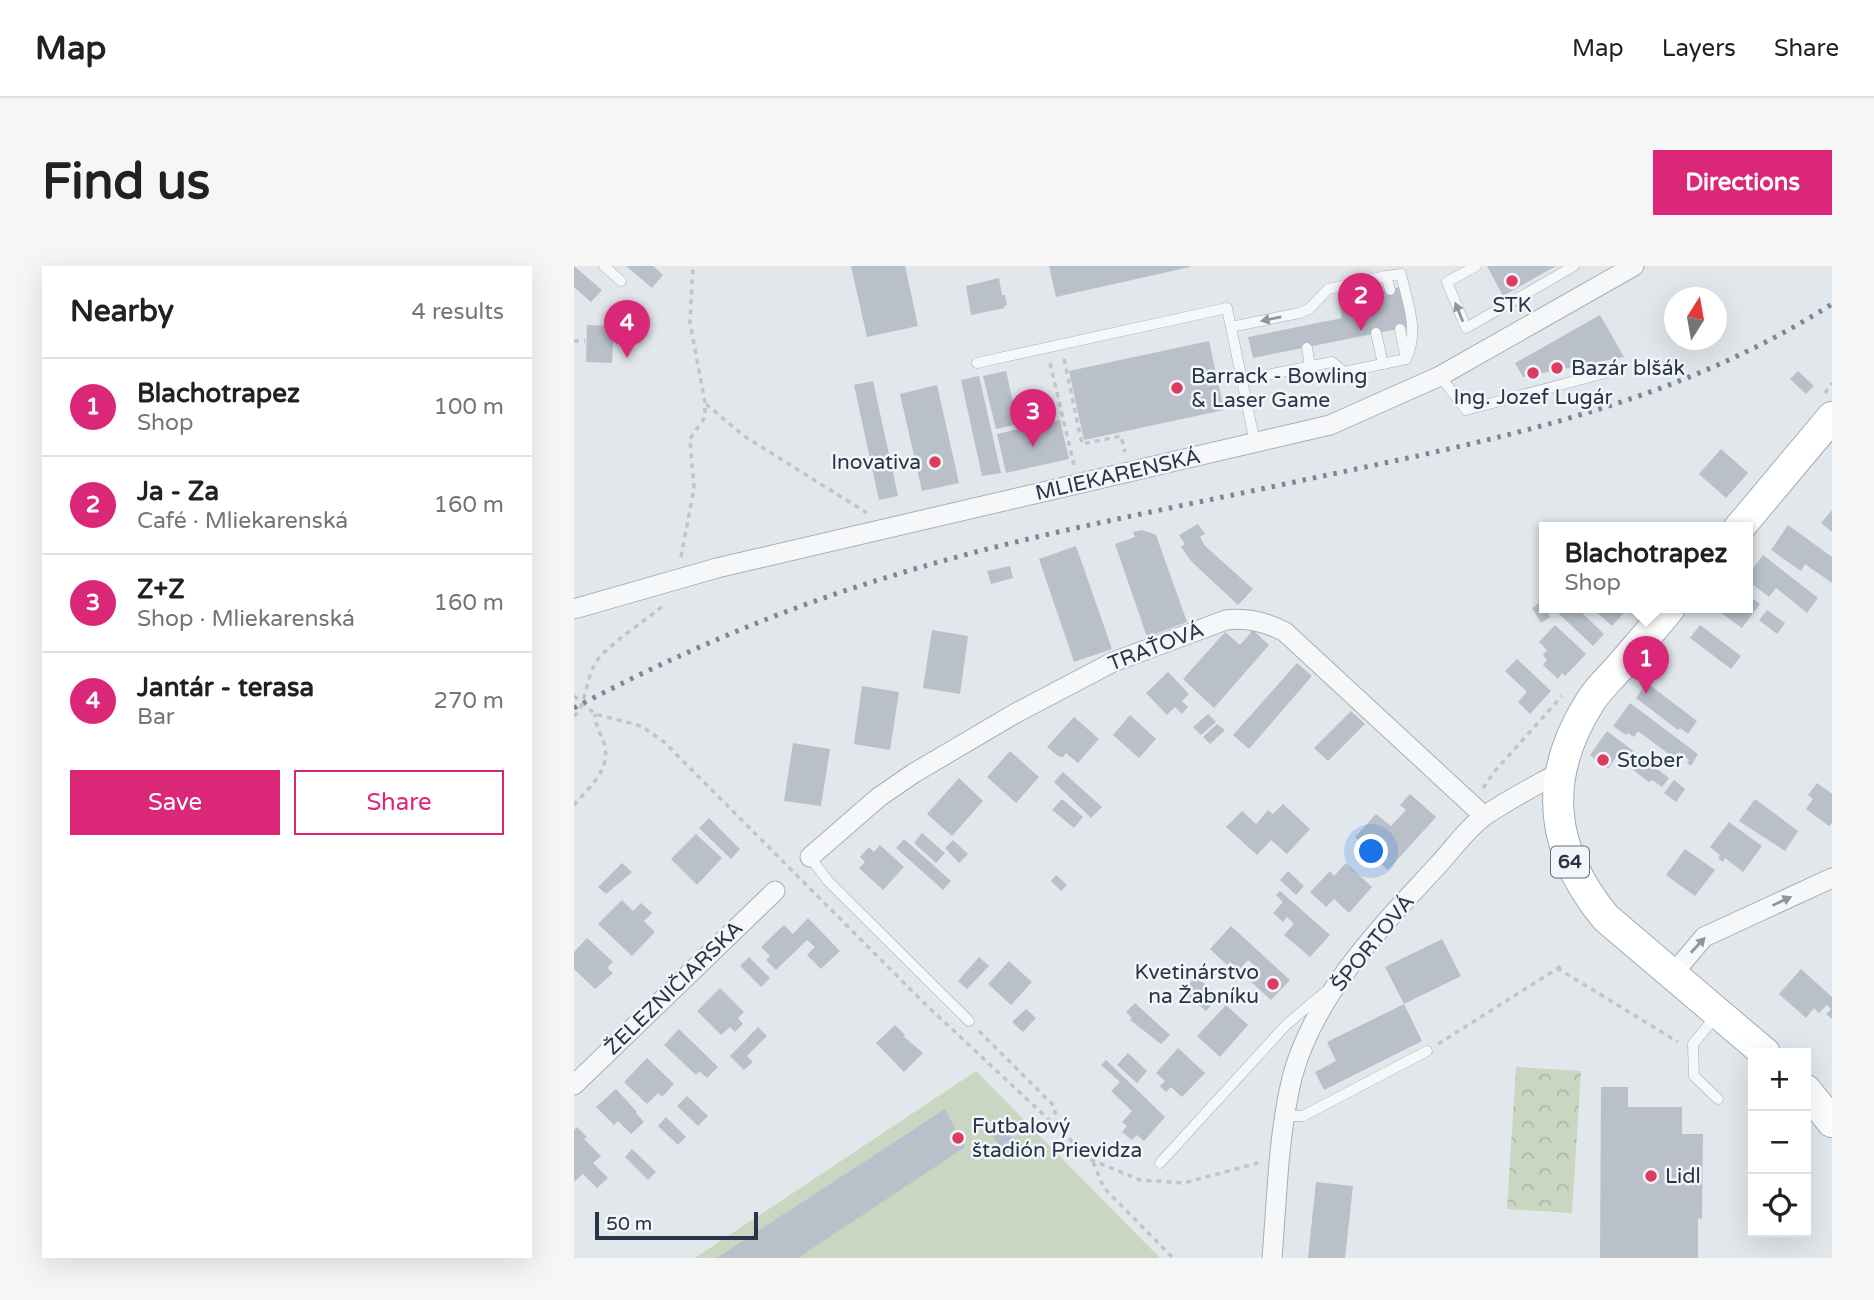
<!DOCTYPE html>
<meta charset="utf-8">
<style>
body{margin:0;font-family:"Varela Round",sans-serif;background:#f6f6f6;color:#202124}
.controls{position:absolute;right:21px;bottom:21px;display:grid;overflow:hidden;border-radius:0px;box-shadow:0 7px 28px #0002}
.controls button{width:63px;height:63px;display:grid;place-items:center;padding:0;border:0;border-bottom:2px solid #e0e0e0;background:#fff;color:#202124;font:35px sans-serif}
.compass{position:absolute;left:1090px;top:21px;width:63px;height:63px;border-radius:50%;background:#fff;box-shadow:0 7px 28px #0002;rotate:11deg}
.scale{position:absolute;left:21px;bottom:18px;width:163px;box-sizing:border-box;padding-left:7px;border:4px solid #283546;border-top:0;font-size:19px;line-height:24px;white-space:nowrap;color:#283546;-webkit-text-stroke:5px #f2f5f9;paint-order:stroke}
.you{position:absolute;left:798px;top:586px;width:24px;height:24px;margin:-18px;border:5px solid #fff;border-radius:50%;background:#1a73e8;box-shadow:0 0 0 10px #1a73e833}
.badge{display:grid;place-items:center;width:46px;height:46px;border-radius:50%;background:#db2777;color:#fff;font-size:23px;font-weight:700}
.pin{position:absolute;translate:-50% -58px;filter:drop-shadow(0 2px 4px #0008)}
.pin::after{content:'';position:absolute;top:37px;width:24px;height:21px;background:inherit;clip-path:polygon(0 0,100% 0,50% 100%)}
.popup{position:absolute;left:965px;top:256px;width:214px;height:91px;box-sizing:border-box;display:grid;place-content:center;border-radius:0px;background:#fff;filter:drop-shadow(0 2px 5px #0005);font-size:23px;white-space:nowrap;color:#757577}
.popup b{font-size:26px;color:#202124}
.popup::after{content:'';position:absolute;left:50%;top:100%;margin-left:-14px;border:14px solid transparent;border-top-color:#fff}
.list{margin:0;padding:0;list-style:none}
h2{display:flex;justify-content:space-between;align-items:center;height:91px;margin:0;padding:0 28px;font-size:30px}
h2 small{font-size:23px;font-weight:400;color:#757577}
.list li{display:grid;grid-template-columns:46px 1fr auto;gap:21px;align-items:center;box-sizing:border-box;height:98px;padding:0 28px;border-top:2px solid #e0e0e0}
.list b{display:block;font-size:26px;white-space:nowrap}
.list p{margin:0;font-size:23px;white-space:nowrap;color:#757577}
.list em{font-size:23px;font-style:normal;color:#757577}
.actions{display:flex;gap:14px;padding:21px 28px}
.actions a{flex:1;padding:16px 0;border:2px solid #db2777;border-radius:0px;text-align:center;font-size:24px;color:#db2777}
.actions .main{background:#db2777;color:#fff}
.icon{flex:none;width:38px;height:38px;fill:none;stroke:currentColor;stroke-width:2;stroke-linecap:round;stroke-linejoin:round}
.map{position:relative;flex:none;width:1258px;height:992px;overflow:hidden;border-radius:0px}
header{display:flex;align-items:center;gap:42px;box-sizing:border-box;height:98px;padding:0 35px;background:#fff;border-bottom:2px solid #e0e0e0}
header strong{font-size:33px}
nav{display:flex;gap:38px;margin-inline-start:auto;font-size:24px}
.intro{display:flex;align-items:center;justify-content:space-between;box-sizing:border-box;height:168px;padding:0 42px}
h1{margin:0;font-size:49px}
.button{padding:18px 32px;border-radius:0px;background:#db2777;color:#fff;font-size:24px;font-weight:700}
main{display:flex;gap:42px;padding:0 42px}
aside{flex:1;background:#fff;border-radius:0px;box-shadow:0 7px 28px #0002}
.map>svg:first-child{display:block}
.grass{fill:#c9d6c2}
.park{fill:url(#park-crowns)}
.building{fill:#b9c0ca}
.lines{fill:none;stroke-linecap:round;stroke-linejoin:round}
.service-casing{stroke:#a6aeb7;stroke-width:11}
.minor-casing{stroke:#a6aeb7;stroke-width:21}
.primary-casing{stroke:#a0acb9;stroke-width:32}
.path{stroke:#c0c5ca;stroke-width:3.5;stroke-dasharray:5 5;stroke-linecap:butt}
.service{stroke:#f5f7f9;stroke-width:10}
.minor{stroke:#f5f7f9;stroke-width:19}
.primary{stroke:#fff;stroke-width:30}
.rail{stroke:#7a8797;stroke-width:5;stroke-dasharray:3.5 7;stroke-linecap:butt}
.oneway{fill:#8e96a0}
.poi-dot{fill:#dc3c60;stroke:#f2f5f9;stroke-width:2.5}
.labels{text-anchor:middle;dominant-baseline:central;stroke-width:5;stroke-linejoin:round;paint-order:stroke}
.shield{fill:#f2f5f9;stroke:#656f7c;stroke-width:2}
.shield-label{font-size:19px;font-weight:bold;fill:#283546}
.poi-label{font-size:21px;fill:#283546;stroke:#f2f5f9;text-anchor:start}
.street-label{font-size:21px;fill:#283546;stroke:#f2f5f9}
</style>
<header>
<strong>Map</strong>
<nav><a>Map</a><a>Layers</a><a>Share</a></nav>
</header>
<div class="intro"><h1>Find us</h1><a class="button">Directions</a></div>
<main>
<aside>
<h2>Nearby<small>4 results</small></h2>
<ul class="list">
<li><span class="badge">1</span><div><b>Blachotrapez</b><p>Shop</p></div><em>100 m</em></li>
<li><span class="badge">2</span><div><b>Ja - Za</b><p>Café · Mliekarenská</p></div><em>160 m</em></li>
<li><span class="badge">3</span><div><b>Z+Z</b><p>Shop · Mliekarenská</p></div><em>160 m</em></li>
<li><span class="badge">4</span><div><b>Jantár - terasa</b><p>Bar</p></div><em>270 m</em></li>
</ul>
<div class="actions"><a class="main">Save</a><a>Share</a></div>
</aside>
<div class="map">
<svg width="1258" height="992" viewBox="0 0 1258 992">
<defs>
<pattern id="park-crowns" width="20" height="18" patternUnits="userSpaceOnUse" patternTransform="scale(1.75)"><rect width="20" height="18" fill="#c9d6c2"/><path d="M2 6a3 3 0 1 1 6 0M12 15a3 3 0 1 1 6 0" fill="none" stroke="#adb8a8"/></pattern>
</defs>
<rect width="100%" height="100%" fill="#e2e7ec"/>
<path class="grass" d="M402,805l184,187h-465z"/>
<path class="park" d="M942,801l65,4 -9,142 -65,-4z"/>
<g class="building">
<path d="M0,0l28,24 -11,12 -17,-15z"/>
<path d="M52,0h27l10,9 -11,13z"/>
<path d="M277,0h54l13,60 -51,11z"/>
<path d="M475,0h141v1l-134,30z"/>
<path d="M913,0h69l-53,30z"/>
<path d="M425,12l3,17h3l2,10 -3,1 1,2 -34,7 -5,-29z"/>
<path d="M826,21l8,40 -155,31 -5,-21 94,-19 -4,-18z"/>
<path d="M1026,49l24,42 -101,20 -8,-14z"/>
<path d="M13,59l27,1 -2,37 -26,-1z"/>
<path d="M635,75l15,69 -140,30 -15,-69z"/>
<path d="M432,105l12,53 -22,5 -13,-53z"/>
<path d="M1224,105l16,15 -8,8 -16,-15z"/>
<path d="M405,110l22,97 -19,3 -21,-96z"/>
<path d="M299,115l25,115 -19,4 -25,-115z"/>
<path d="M363,119l22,98 -37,8 -22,-97z"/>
<path d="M486,154l9,39 -63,14 -9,-39z"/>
<path d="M1147,183l27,24 -22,25 -27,-24z"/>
<path d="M1258,244v22l-11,-9z"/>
<path d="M624,258l7,10 -5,3 5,9 48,43 -15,16 -47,-44 -10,-14 4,-3 -6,-9z"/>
<path d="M1214,259l44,32v26l-27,-19 -4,7 -30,-21z"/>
<path d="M568,264l14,5 31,87 -40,15 -32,-93 20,-7 -2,-5z"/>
<path d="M502,280l36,103 -38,13 -35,-103z"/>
<path d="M1189,289l55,43 -11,15 -31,-25 -7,9 -21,-16v-6z"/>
<path d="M436,300l3,12 -22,6 -4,-13z"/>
<path d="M1174,329l12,9 -18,24 -25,-18 31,-2z"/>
<path d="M967,336l9,15 -9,6 -9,-15z"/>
<path d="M984,342h19l27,26 -11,12 -37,-35z"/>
<path d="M1018,342h29l4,4 -13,14z"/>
<path d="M1193,344l18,13 -8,11 -18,-14z"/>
<path d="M981,359l31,29 -21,22 -3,-3 -4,6 -15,-14 4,-5 -4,-5 4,-5 -8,-8z"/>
<path d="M1126,359l41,31 -10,13 -41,-31z"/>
<path d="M358,364l36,6 -8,58 -37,-6z"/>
<path d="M679,364l16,15 -55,63 -31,-29 42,-47 15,13z"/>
<path d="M943,393l34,32 -21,23 -12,-12 9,-10 -22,-21z"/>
<path d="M723,397l15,13 -63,73 -16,-14z"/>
<path d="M594,406l21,22 -7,7 6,6 -6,7 -7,-7 -8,8 -21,-22z"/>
<path d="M1073,417l50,38 -9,13 -8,-6 -2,2 -42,-32z"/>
<path d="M288,420l37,6 -9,58 -36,-6z"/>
<path d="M1056,437l68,51 -7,12 -4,-3 2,-3 -10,-8 -5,6 -36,-27 -4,6 -6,-4 -2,2 -13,-9z"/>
<path d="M777,445l14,13 -37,37 -14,-13z"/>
<path d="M634,448l8,8 -15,13 -8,-8z"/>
<path d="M556,449l26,24 -17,19 -26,-23z"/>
<path d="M500,451l25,22 -21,24 -12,-10 -3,4 -5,-1 -11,-9z"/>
<path d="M643,458l8,6 -15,14 -7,-7z"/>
<path d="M1033,465l62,47 -7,9 -10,-7 -3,2 -33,-25 -8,12 -18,-14z"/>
<path d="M219,477l37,6 -9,57 -37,-5z"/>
<path d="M436,485l29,26 -23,26 -29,-26z"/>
<path d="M489,506l39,35 -11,11 -37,-36z"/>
<path d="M385,512l24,23 -31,35 -25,-22z"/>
<path d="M1100,514l11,9 -9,13 -12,-9z"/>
<path d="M1243,517l15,11v29l-3,3 -23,-17 7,-10 -5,-4z"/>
<path d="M836,528l26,23 -48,53 -25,-23 -1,-3 -7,-7 21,-23 15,12 15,-16 -6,-5z"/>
<path d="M488,533l21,18 -9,11 -22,-18z"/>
<path d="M1181,533l43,32 -13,20 -46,-30z"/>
<path d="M709,538l27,25 -23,25 -16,-14 -14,15 -31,-28 16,-16 14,13 12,-14 5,4z"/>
<path d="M135,552l31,31 -9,10 -32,-31z"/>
<path d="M1155,556l33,24 -19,26 -18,-14 -2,4 -5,-4 2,-3 -10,-8z"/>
<path d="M348,567l23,20 -9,10 -22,-20z"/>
<path d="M122,568l26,24 -25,27 -26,-26z"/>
<path d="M330,573l47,42 -8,9 -47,-42z"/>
<path d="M379,574l15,14 -9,9 -14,-15z"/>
<path d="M306,579l24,22 -21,23 -24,-22 6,-6 -5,-5 9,-10 5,5z"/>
<path d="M1111,583l30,21 -20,26 -29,-21z"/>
<path d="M48,597l10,9 -26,22 -8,-7z"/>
<path d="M772,597l26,24 -23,26 -15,-14 -8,8 -16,-15 20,-21 4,5z"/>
<path d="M714,605l16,15 -8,9 -16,-15z"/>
<path d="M482,609l11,10 -6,6 -10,-10z"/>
<path d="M706,625l50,44 -20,22 -26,-22 10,-11 -7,-7 -4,5 -10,-9 10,-11 -7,-7z"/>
<path d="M48,634l11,11 8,-8 11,10 -8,8 11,11 -23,24 -34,-32z"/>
<path d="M234,652l32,33 -19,18 -14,-14 8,-8 -8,-7 -31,30 -10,-10 4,-4 -9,-9 23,-22 9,9z"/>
<path d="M657,660l59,54 -19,20 -23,-21 7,-7 -3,-3 3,-3 -7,-6 -9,10 -9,-8 -3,3 -17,-16z"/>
<path d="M13,672l26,24 -6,6 6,5 -18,16 -21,-20v-17z"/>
<path d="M868,673l19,37 -57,28 18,37 -98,49 -9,-18 21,-11 -9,-19 77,-38 -19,-37z"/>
<path d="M175,691l21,21 -9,9 -21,-21z"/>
<path d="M405,691l10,9 -22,23 -9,-8z"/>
<path d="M435,695l23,21 -21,23 -23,-21z"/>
<path d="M1227,703l31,28v22l-6,-5 5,-5 -4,-4 -8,8 -5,-5 -8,10 -27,-24z"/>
<path d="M622,710l23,21 -13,14 -23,-20z"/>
<path d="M146,722l24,24 -6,6 5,6 -8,8 -5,-5 -9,8 -24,-24z"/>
<path d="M561,737l35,32 -9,9 -31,-24 2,-2 -6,-6z"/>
<path d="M652,739l22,20 -28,32 -23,-21z"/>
<path d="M452,743l10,9 -13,14 -11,-10z"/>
<path d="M321,759l10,10 -2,1 20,17 -19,19 -28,-29z"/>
<path d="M184,761l9,9 -20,20 6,6 -9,8 -14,-14z"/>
<path d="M105,763l39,38 -11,11 -8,-7 -3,4 -32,-30z"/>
<path d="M604,782l27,25 -23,24 -11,-10 -5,5 -6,-6 5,-5 -9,-8z"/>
<path d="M554,787l19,18 -10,12 -20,-18z"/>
<path d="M73,792l27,26 -12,13 -4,-4 -11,11 -23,-22z"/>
<path d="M532,794l59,57 -21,24 -7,-6 -5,5 -10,-8 5,-6 -5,-4 10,-11 -21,-20 9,-9 -19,-17z"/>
<path d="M1027,821h27v20h54v27h21l-1,85 -4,-1v40h-98z"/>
<path d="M42,823l21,23 -1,1 8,9 -13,12 -13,-13 -4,4 -18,-18z"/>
<path d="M113,830l21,20 -10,10 -21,-20z"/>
<path d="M371,843l20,38 -167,111h-81z"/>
<path d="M92,851l20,20 -8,8 -20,-19z"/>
<path d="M3,861l10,10 -3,2 17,17 -8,7 15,15 -11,10 -14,-14 -8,7 -1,-1v-50z"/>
<path d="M426,867l8,2 18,12 -17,13 -17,-25z"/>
<path d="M58,883l24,23 -8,8 -23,-23z"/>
<path d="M742,916l37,4 -8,72h-37z"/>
</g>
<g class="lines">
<g class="service-casing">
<g id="service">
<path d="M30,0l17,15"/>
<path d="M902,0l-29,16 19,46 108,-62"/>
<path d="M812,10l15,-2c6,28 19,57 5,85"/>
<path d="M657,61l68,-14 10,-4 19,-20 58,-13 4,14"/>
<path d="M802,67l7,31"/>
<path d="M733,82l3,18"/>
<path d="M403,97l250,-55 28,135"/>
<path d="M866,110l26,34 139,-37"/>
<path d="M668,114l90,-18 12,10 62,-13 -6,-30"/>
<path d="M236,591l18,24 141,140"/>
<path d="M1142,750l-23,28 1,32 24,23"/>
<path d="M711,850h18l124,-65"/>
<path d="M586,897l126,-138 39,-33"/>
</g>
</g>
<g class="minor-casing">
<g id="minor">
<path d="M0,343l143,-41 613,-143 110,-49 194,-110"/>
<path d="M236,591l69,-60 35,-24 102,-60 97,-51 113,-42c22,-3 40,2 59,12l199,184"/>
<path d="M1098,709l32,-38 128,-59"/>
<path d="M0,819l201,-194"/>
<path d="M698,992c5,-60 6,-122 20,-180 22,-84 89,-151 146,-213 15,-16 30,-38 48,-50 23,-16 49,-29 74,-43"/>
</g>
</g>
<g class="primary-casing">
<g id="primary">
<path d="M1165,262l93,-111"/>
<path d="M1096,342c-17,21 -35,41 -52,61 -10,11 -21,21 -28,33 -48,76 -41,147 16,216l159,135"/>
<path d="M1232,824l26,32"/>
</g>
</g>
<g class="path">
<path d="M0,75h11"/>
<path d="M490,93l18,85 39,-8 4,16"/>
<path d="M476,97l24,102"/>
<path d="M1251,127l7,-10"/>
<path d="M132,138l38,32 123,77"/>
<path d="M107,291l13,-69 -4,-49 15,-22v-14l-15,-81 3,-56"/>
<path d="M0,430l21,18 46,12 23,16 259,260 169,158 48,20 44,3 74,-20"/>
<path d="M0,450c13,-10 11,-43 26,-59 16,-18 45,-36 64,-52"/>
<path d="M909,522l11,-16 68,-76"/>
<path d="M0,539c14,-17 36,-34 31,-58 -3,-12 -10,-20 -10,-33"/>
<path d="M983,702l121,74"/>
<path d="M405,765l75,75 4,23"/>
<path d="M864,778l125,-79"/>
<path d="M519,896l11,26 69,70"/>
</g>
<use href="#service" class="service"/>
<use href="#minor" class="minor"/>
<use href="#primary" class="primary"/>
<path class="rail" d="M0,442c100,-53 205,-98 314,-131 125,-39 255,-63 383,-90 195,-42 390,-74 561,-183"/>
</g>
<defs><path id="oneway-solid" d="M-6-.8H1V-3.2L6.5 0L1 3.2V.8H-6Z" transform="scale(1.75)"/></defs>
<g class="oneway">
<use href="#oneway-solid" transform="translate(885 46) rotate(-112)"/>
<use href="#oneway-solid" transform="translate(697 53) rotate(169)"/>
<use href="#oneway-solid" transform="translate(1208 635) rotate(-25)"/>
<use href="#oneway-solid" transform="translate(1124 679) rotate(-47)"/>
</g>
<g class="poi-dot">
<circle cx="938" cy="15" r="7"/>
<circle cx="983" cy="102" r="7"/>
<circle cx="959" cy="107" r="7"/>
<circle cx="603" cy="122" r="7"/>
<circle cx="361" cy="196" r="7"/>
<circle cx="1029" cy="494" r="7"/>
<circle cx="699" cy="718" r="7"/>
<circle cx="384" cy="872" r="7"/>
<circle cx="1077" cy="910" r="7"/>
</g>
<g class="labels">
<rect class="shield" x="977" y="580.5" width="38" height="31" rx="5"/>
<g class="shield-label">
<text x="996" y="596">64</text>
</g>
<g class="poi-label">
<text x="938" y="39" text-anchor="middle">STK</text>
<text x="997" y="102">Bazár blšák</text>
<text x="617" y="110">Barrack - Bowling<tspan x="617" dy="24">&amp; Laser Game</tspan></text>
<text x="959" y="131" text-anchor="middle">Ing. Jozef Lugár</text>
<text x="347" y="196" text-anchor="end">Inovativa</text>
<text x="1043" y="494">Stober</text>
<text x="685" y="706" text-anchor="end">Kvetinárstvo<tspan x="685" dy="24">na Žabníku</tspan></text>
<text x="398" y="860">Futbalový<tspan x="398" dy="24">štadión Prievidza</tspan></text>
<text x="1091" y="910">Lidl</text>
</g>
<g class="street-label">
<text transform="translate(544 209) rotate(-13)">MLIEKARENSKÁ</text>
<text transform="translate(582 381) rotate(-21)">TRAŤOVÁ</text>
<text transform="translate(799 677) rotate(-51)">ŠPORTOVÁ</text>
<text transform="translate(100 722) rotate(-44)">ŽELEZNIČIARSKA</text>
</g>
</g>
</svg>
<div class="controls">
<button>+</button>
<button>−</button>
<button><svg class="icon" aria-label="locate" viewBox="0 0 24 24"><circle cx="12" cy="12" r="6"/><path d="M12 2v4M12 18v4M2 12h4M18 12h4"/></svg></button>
</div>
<svg class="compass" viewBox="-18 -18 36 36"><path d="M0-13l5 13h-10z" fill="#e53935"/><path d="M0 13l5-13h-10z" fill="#757577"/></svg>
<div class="scale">50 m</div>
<div class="you"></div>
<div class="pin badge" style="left:1072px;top:428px">1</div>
<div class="popup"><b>Blachotrapez</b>Shop</div>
<div class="pin badge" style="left:787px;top:65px">2</div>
<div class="pin badge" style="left:459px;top:181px">3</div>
<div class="pin badge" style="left:53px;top:92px">4</div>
</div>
</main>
